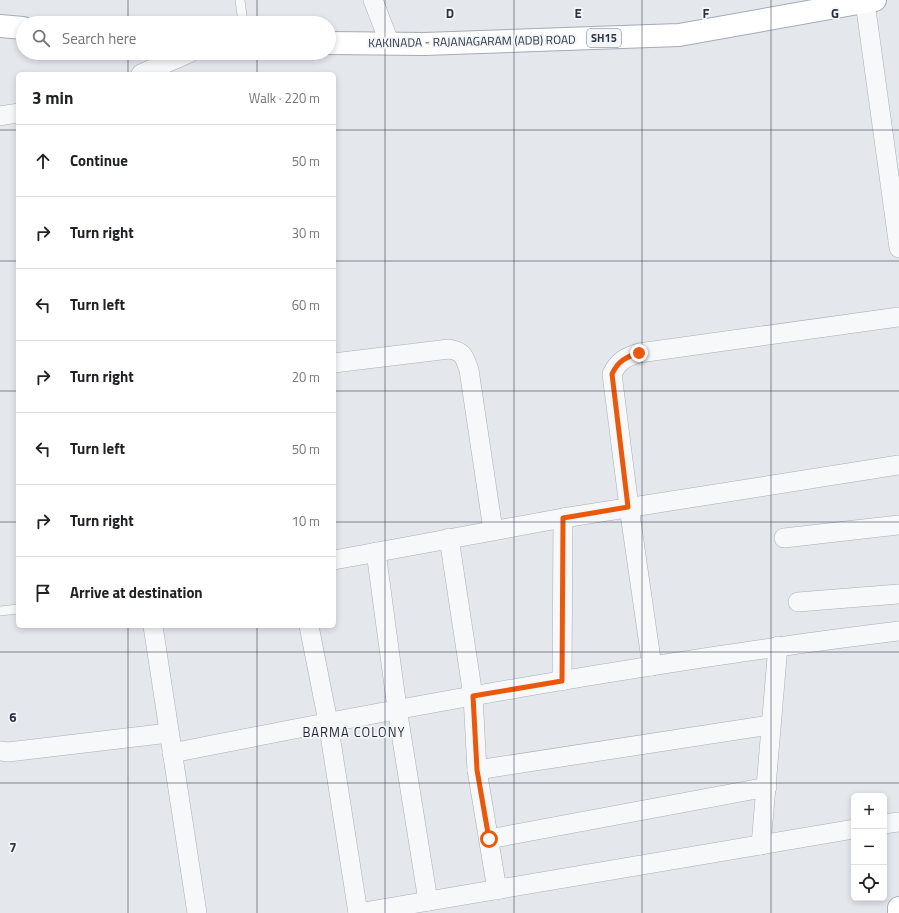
<!DOCTYPE html>
<meta charset="utf-8">
<style>
body{margin:0;font-family:"Titillium Web",sans-serif;background:#f6f6f6;color:#202124}
.controls{position:absolute;right:12px;bottom:12px;display:grid;overflow:hidden;border-radius:6px;box-shadow:0 2px 6px #0003}
.controls button{width:36px;height:36px;display:grid;place-items:center;padding:0;border:0;border-bottom:1px solid #e0e0e0;background:#fff;color:#202124;font:20px sans-serif}
.stop{position:absolute;width:12px;height:12px;margin:-9px;border:3px solid #ea580c;border-radius:50%;background:#fff}
.stop.end{background:#ea580c;border-color:#fff;box-shadow:0 1px 4px #0008}
.list{margin:0;padding:0;list-style:none}
h2{display:flex;justify-content:space-between;align-items:center;height:52px;margin:0;padding:0 16px;font-size:17px}
h2 small{font-size:13px;font-weight:400;color:#757577}
.list li{display:grid;grid-template-columns:26px 1fr auto;gap:12px;align-items:center;box-sizing:border-box;height:72px;padding:0 16px;border-top:1px solid #e0e0e0}
.list b{display:block;font-size:15px;white-space:nowrap}
.list em{font-size:13px;font-style:normal;color:#757577}
.icon{flex:none;width:22px;height:22px;fill:none;stroke:currentColor;stroke-width:2;stroke-linecap:round;stroke-linejoin:round}
.map{position:relative;flex:none;width:899px;height:913px;overflow:hidden}
.search{position:absolute;background:#fff;box-shadow:0 2px 6px #0003;left:16px;top:16px;width:320px;height:44px;display:flex;align-items:center;gap:10px;box-sizing:border-box;padding:0 14px;border-radius:22px;color:#757577;font-size:15px}
.panel{position:absolute;background:#fff;box-shadow:0 2px 6px #0003;left:16px;top:72px;width:320px;height:556px;border-radius:6px}
.map>svg:first-child{display:block}
.lines{fill:none;stroke-linecap:round;stroke-linejoin:round}
.lane-casing{stroke:#a9aeb7;stroke-width:10}
.street-casing{stroke:#a9aeb7;stroke-width:20}
.secondary-casing{stroke:#a9aeb7;stroke-width:24}
.primary-casing{stroke:#a3abb8;stroke-width:24}
.lane{stroke:#f7f8fa;stroke-width:9}
.street{stroke:#f7f8fa;stroke-width:19}
.secondary{stroke:#fff;stroke-width:22}
.primary{stroke:#fff;stroke-width:22}
.route{stroke:#ea580c;stroke-width:5}
.grid{fill:none;stroke:#2b3445;stroke-width:1;stroke-opacity:0.55}
.labels{text-anchor:middle;dominant-baseline:central;stroke-width:3.5;stroke-linejoin:round;paint-order:stroke}
.shield{fill:#f4f6f9;stroke:#676e7b;stroke-width:1}
.shield-label{font-size:11px;font-weight:bold;fill:#2b3445}
.street-label{font-size:12px;fill:#2b3445;stroke:#f4f6f9}
.neighbourhood-label{font-size:13px;letter-spacing:1px;fill:#1d2536;stroke:#f4f6f9}
.grid-label{font-size:13px;text-anchor:middle;font-weight:bold;fill:#2b3445;stroke:#f4f6f9;stroke-width:3.5;stroke-linejoin:round;paint-order:stroke}
</style>
<div class="map">
<svg width="899" height="913" viewBox="0 0 899 913">
<rect width="100%" height="100%" fill="#e4e7ec"/>
<g class="lines">
<g class="lane-casing">
<g id="lane">
<path d="M240,0l3,23"/>
<path d="M0,611l18,-2"/>
</g>
</g>
<g class="street-casing">
<g id="street">
<path d="M373,0l17,44"/>
<path d="M865,2l34,246"/>
<path d="M141,74l48,-21"/>
<path d="M0,116l18,-3"/>
<path d="M334,363l115,-14c15,3 15,7 20,21l24,160"/>
<path d="M449,538l24,158 4,74 20,120"/>
<path d="M784,538l115,-13"/>
<path d="M376,552l21,156 31,193"/>
<path d="M334,560l229,-42 336,-53"/>
<path d="M798,602l101,-8"/>
<path d="M153,626l44,287"/>
<path d="M309,626l19,96 30,191"/>
<path d="M652,666l-23,-159 -17,-133c6,-13 14,-17 27,-21l260,-36"/>
<path d="M562,681l1,-163"/>
<path d="M0,751l8,1 161,-19"/>
<path d="M172,753c241,-48 483,-92 727,-122"/>
<path d="M477,770l293,-45"/>
<path d="M884,824l15,-2"/>
<path d="M489,839l278,-52"/>
<path d="M761,845l17,-199"/>
<path d="M358,913l496,-84"/>
</g>
</g>
<g class="secondary-casing">
<path id="secondary" d="M899,913v-5"/>
</g>
<g class="primary-casing">
<g id="primary">
<path d="M0,26l23,2"/>
<path d="M329,43l95,1 255,-9 196,-35"/>
</g>
</g>
<use href="#lane" class="lane"/>
<use href="#street" class="street"/>
<use href="#secondary" class="secondary"/>
<use href="#primary" class="primary"/>
</g>
<g class="lines">
<path class="route" d="M489,839l-12,-69 -4,-74 89,-15 1,-163 65,-11 -16,-133c6,-13 14,-17 27,-21"/>
</g>
<path class="grid" d="M128,0v23M257,0v23M385,0v913M514,0v913M642,0v913M771,0v913M128,53v21M257,53v21M0,130h18M334,130h565M0,261h18M334,261h565M0,391h18M334,391h565M0,522h18M334,522h565M128,626v287M257,626v287M0,652h899M0,783h899"/>
<g class="labels">
<rect class="shield" x="587" y="29" width="34" height="18" rx="3"/>
<g class="shield-label">
<text x="604" y="38">SH15</text>
</g>
<g class="street-label">
<text transform="translate(472 41) rotate(-1)">KAKINADA - RAJANAGARAM (ADB) ROAD</text>
</g>
<g class="neighbourhood-label">
<text x="354" y="732">BARMA COLONY</text>
</g>
</g>
<g class="grid-label">
<text x="450" y="18">D</text>
<text x="578" y="18">E</text>
<text x="706" y="18">F</text>
<text x="835" y="18">G</text>
<text x="13" y="722">6</text>
<text x="13" y="852">7</text>
</g>
</svg>
<div class="controls">
<button>+</button>
<button>−</button>
<button><svg class="icon" aria-label="locate" viewBox="0 0 24 24"><circle cx="12" cy="12" r="6"/><path d="M12 2v4M12 18v4M2 12h4M18 12h4"/></svg></button>
</div>
<div class="stop" style="left:489px;top:839px"></div>
<div class="stop end" style="left:639px;top:353px"></div>
<div class="search"><svg class="icon" aria-label="search" viewBox="0 0 24 24"><circle cx="10" cy="10" r="6"/><path d="M15 15l6 6"/></svg>Search here</div>
<section class="panel">
<h2>3 min<small>Walk · 220 m</small></h2>
<ul class="list">
<li><svg class="icon" aria-label="ahead" viewBox="0 0 24 24"><path d="M12 20V5M6 11l6-6 6 6"/></svg><div><b>Continue</b></div><em>50 m</em></li>
<li><svg class="icon" aria-label="right" viewBox="0 0 24 24"><path d="M7 20v-9h11M14 6l5 5-5 5"/></svg><div><b>Turn right</b></div><em>30 m</em></li>
<li><svg class="icon" aria-label="left" viewBox="0 0 24 24"><path d="M17 20v-9H6M10 6l-5 5 5 5"/></svg><div><b>Turn left</b></div><em>60 m</em></li>
<li><svg class="icon" aria-label="right" viewBox="0 0 24 24"><path d="M7 20v-9h11M14 6l5 5-5 5"/></svg><div><b>Turn right</b></div><em>20 m</em></li>
<li><svg class="icon" aria-label="left" viewBox="0 0 24 24"><path d="M17 20v-9H6M10 6l-5 5 5 5"/></svg><div><b>Turn left</b></div><em>50 m</em></li>
<li><svg class="icon" aria-label="right" viewBox="0 0 24 24"><path d="M7 20v-9h11M14 6l5 5-5 5"/></svg><div><b>Turn right</b></div><em>10 m</em></li>
<li><svg class="icon" aria-label="arrive" viewBox="0 0 24 24"><path d="M6 21V4h12l-3 4 3 4H6"/></svg><div><b>Arrive at destination</b></div></li>
</ul>
</section>
</div>
